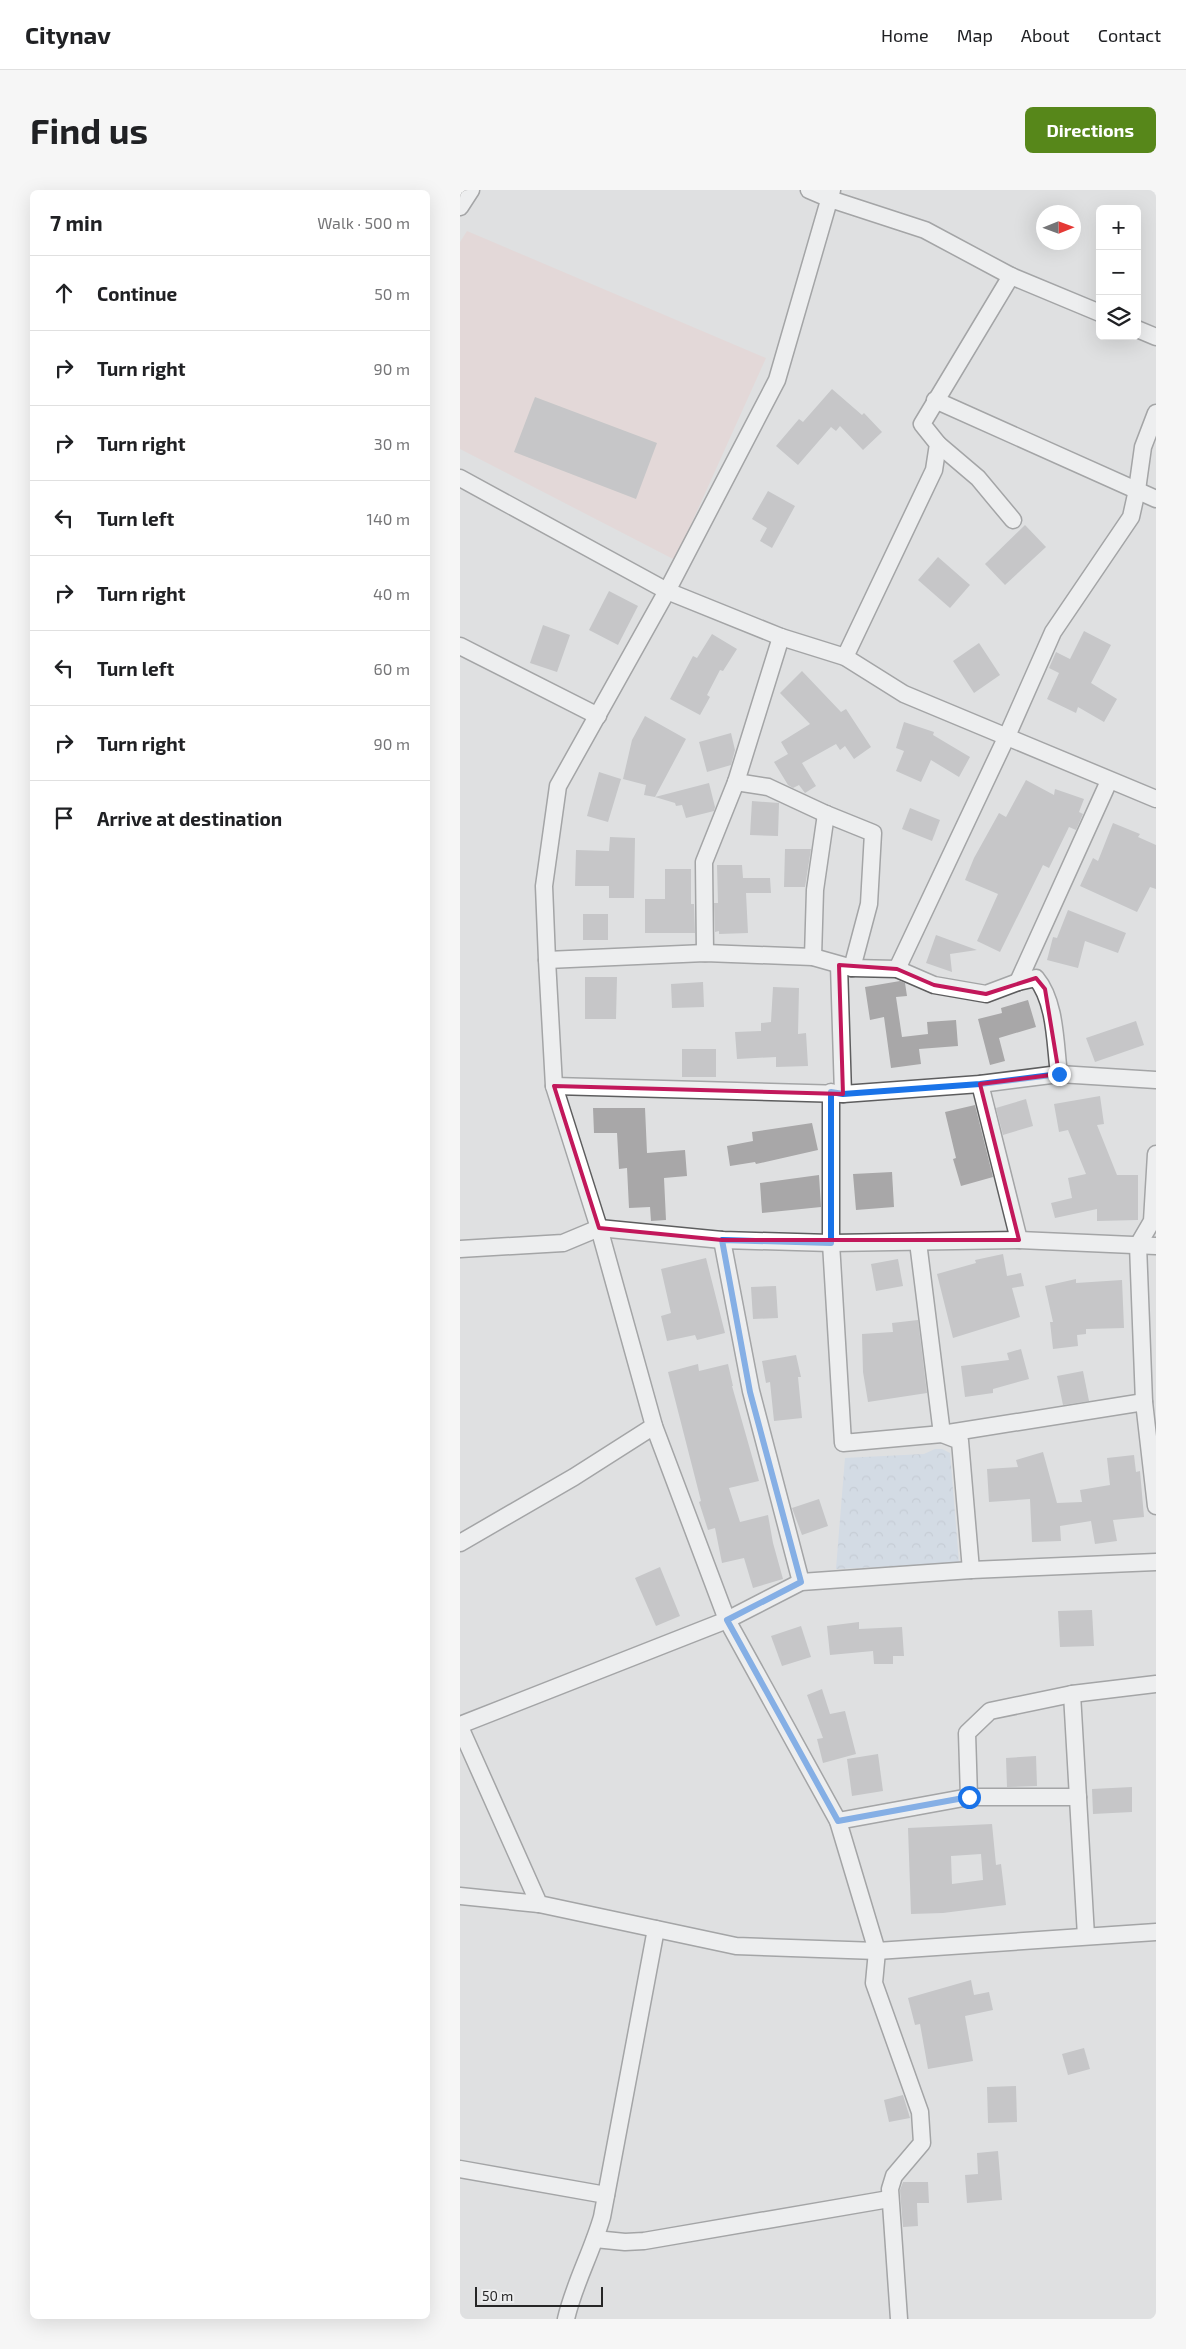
<!DOCTYPE html>
<meta charset="utf-8">
<style>
body{margin:0;font-family:"Exo 2",sans-serif;background:#f6f6f6;color:#202124}
.controls{position:absolute;right:15px;top:15px;display:grid;overflow:hidden;border-radius:8px;box-shadow:0 5px 20px #0002}
.controls button{width:45px;height:45px;display:grid;place-items:center;padding:0;border:0;border-bottom:1px solid #e0e0e0;background:#fff;color:#202124;font:25px sans-serif}
.compass{position:absolute;left:576px;top:15px;width:45px;height:45px;border-radius:50%;background:#fff;box-shadow:0 5px 20px #0002;rotate:89deg}
.scale{position:absolute;left:15px;bottom:12px;width:128px;box-sizing:border-box;padding-left:5px;border:2px solid #262626;border-top:0;font-size:14px;line-height:18px;white-space:nowrap;color:#262626;-webkit-text-stroke:4px #ecedee;paint-order:stroke}
.stop{position:absolute;width:15px;height:15px;margin:-11px;border:4px solid #1a73e8;border-radius:50%;background:#fff}
.stop.end{background:#1a73e8;border-color:#fff;box-shadow:0 1px 5px #0008}
.list{margin:0;padding:0;list-style:none}
h2{display:flex;justify-content:space-between;align-items:center;height:65px;margin:0;padding:0 20px;font-size:21px}
h2 small{font-size:16px;font-weight:400;color:#757577}
.list li{display:grid;grid-template-columns:32px 1fr auto;gap:15px;align-items:center;box-sizing:border-box;height:75px;padding:0 20px;border-top:1px solid #e0e0e0}
.list b{display:block;font-size:19px;white-space:nowrap}
.list em{font-size:16px;font-style:normal;color:#757577}
.icon{flex:none;width:28px;height:28px;fill:none;stroke:currentColor;stroke-width:2;stroke-linecap:round;stroke-linejoin:round}
.map{position:relative;flex:none;width:696px;height:2129px;overflow:hidden;border-radius:8px}
header{display:flex;align-items:center;gap:30px;box-sizing:border-box;height:70px;padding:0 25px;background:#fff;border-bottom:1px solid #e0e0e0}
header strong{font-size:24px}
nav{display:flex;gap:28px;margin-inline-start:auto;font-size:18px}
.intro{display:flex;align-items:center;justify-content:space-between;box-sizing:border-box;height:120px;padding:0 30px}
h1{margin:0;font-size:35px}
.button{padding:12px 22px;border-radius:8px;background:#57871a;color:#fff;font-size:18px;font-weight:700}
main{display:flex;gap:30px;padding:0 30px}
aside{flex:1;background:#fff;border-radius:8px;box-shadow:0 5px 20px #0002}
.map>svg:first-child{display:block}
.education{fill:#e9cfcc}
.park{fill:url(#park-crowns)}
.building{fill:#a8a7a8;fill-rule:evenodd}
.lines{fill:none;stroke-linecap:round;stroke-linejoin:round}
.minor-casing{stroke:#5d5d5e;stroke-width:19}
.minor{stroke:#fff;stroke-width:16}
.route{stroke:#1a73e8;stroke-width:6}
.marked{fill:none;stroke:#c2185b;stroke-width:4;stroke-linejoin:round}
</style>
<header>
<strong>Citynav</strong>
<nav><a>Home</a><a>Map</a><a>About</a><a>Contact</a></nav>
</header>
<div class="intro"><h1>Find us</h1><a class="button">Directions</a></div>
<main>
<aside>
<h2>7 min<small>Walk · 500 m</small></h2>
<ul class="list">
<li><svg class="icon" aria-label="ahead" viewBox="0 0 24 24"><path d="M12 20V5M6 11l6-6 6 6"/></svg><div><b>Continue</b></div><em>50 m</em></li>
<li><svg class="icon" aria-label="right" viewBox="0 0 24 24"><path d="M7 20v-9h11M14 6l5 5-5 5"/></svg><div><b>Turn right</b></div><em>90 m</em></li>
<li><svg class="icon" aria-label="right" viewBox="0 0 24 24"><path d="M7 20v-9h11M14 6l5 5-5 5"/></svg><div><b>Turn right</b></div><em>30 m</em></li>
<li><svg class="icon" aria-label="left" viewBox="0 0 24 24"><path d="M17 20v-9H6M10 6l-5 5 5 5"/></svg><div><b>Turn left</b></div><em>140 m</em></li>
<li><svg class="icon" aria-label="right" viewBox="0 0 24 24"><path d="M7 20v-9h11M14 6l5 5-5 5"/></svg><div><b>Turn right</b></div><em>40 m</em></li>
<li><svg class="icon" aria-label="left" viewBox="0 0 24 24"><path d="M17 20v-9H6M10 6l-5 5 5 5"/></svg><div><b>Turn left</b></div><em>60 m</em></li>
<li><svg class="icon" aria-label="right" viewBox="0 0 24 24"><path d="M7 20v-9h11M14 6l5 5-5 5"/></svg><div><b>Turn right</b></div><em>90 m</em></li>
<li><svg class="icon" aria-label="arrive" viewBox="0 0 24 24"><path d="M6 21V4h12l-3 4 3 4H6"/></svg><div><b>Arrive at destination</b></div></li>
</ul>
</aside>
<div class="map">
<svg width="696" height="2129" viewBox="0 0 696 2129">
<defs>
<pattern id="park-crowns" width="20" height="18" patternUnits="userSpaceOnUse" patternTransform="scale(1.25)"><rect width="20" height="18" fill="#c5d4e7"/><path d="M2 6a3 3 0 1 1 6 0M12 15a3 3 0 1 1 6 0" fill="none" stroke="#a9b6c6"/></pattern>
</defs>
<rect width="100%" height="100%" fill="#dfe0e1"/>
<path class="education" d="M7,41l299,127 -91,202 -215,-111v-207z"/>
<path class="park" d="M475,1259h7l8,4 9,110 -123,6 9,-111 79,-4z"/>
<g class="building">
<path d="M372,199l30,26 2,-2 18,19 -19,18 -23,-24 -4,5 -5,-4 -33,38 -22,-19 23,-27 4,3z"/>
<path d="M75,207l122,46 -21,56 -122,-47z"/>
<path d="M308,301l27,15 -23,42 -12,-7 7,-13 -15,-9z"/>
<path d="M565,335l21,22 -41,38 -20,-21z"/>
<path d="M478,367l32,28 -20,23 -32,-28z"/>
<path d="M149,401l29,15 -20,39 -29,-15z"/>
<path d="M83,435l27,10 -13,37 -27,-9z"/>
<path d="M624,441l27,14 -20,38 26,16 -13,23 -26,-15 -2,6 -29,-14 12,-26 -10,-5 7,-16 14,7z"/>
<path d="M252,444l25,15 -14,22 -3,-1 -13,25 3,2 -10,18 -30,-16 23,-43 4,2z"/>
<path d="M519,453l21,32 -26,18 -21,-32z"/>
<path d="M342,481l39,41 5,-3 25,38 -17,12 -9,-13 -5,4 -4,-6 -34,19 14,23 -11,7 -6,-8 -6,3 -5,-3 -14,-23 14,-8 -7,-12 29,-18 -30,-31z"/>
<path d="M185,526l41,23 -31,58 -11,-2 2,-10 -23,-6 9,-39z"/>
<path d="M444,532l30,10 -1,3 37,22 -11,20 -28,-17 -10,22 -25,-11 8,-20 -8,-3z"/>
<path d="M271,543l4,17 -4,15 -24,7 -8,-30z"/>
<path d="M139,582l22,7 -13,43 -21,-6z"/>
<path d="M566,590l28,15 1,-6 29,10 -5,13 4,2 -7,16 -7,-3 -20,41 -6,-3 -43,87 -23,-11 21,-47 -33,-14 9,-22 25,-45 7,4z"/>
<path d="M249,593l6,24 -1,4 -28,7 -4,-13 -6,1 -1,-3 -20,-6z"/>
<path d="M292,611l27,2 -1,33 -28,-1z"/>
<path d="M450,618l30,12 -8,21 -30,-12z"/>
<path d="M653,633l27,11 -2,3 18,8v44l-6,-2 -13,25 -57,-26 13,-28 5,3z"/>
<path d="M150,647l25,1 -1,60h-25v-12h-34l1,-36 33,1z"/>
<path d="M325,659h26l-6,38h-21z"/>
<path d="M257,675h25l1,13h27l1,15h-25l2,40 -29,1v-3l-4,1 -1,-29h4z"/>
<path d="M205,679h26v35h3l1,29h-50v-34h20z"/>
<path d="M608,720l58,23 -8,20 -33,-12 -7,27 -31,-8 6,-23 4,1z"/>
<rect x="123" y="724" width="25" height="26"/>
<path d="M476,745l41,15 -27,4 2,18 -26,-9z"/>
<path d="M125,787h32l-1,42h-31z"/>
<path d="M440,791l5,2 2,13 -11,1 6,40 26,-3 -1,-12 29,-2 2,26 -39,3 2,15 -30,4 -7,-51 -14,3 -5,-33z"/>
<path d="M243,792l1,25 -32,1 -1,-24z"/>
<path d="M313,797l26,1 -1,46 8,-1 2,33 -32,1v-10l-39,2 -2,-27 26,-1v-8l10,-1z"/>
<path d="M568,810l8,27 -37,11 6,23 -15,4 -12,-46 24,-6 -1,-5z"/>
<path d="M676,831l8,24 -49,17 -9,-24z"/>
<rect x="222" y="859" width="34" height="28"/>
<path d="M640,906l4,28 -7,1 20,50h21v45l-41,1v-12l-42,9 -4,-15 21,-5 -4,-20 18,-4 -18,-44 -9,2 -5,-28z"/>
<path d="M566,909l7,27 -30,9 -7,-27z"/>
<path d="M515,915l18,72 -32,9 -8,-27 3,-1 -11,-46z"/>
<path d="M133,918h52l2,45 38,-3 2,26 -23,2 2,42 -15,1 -1,-14 -21,1 -2,-40 -8,1 -2,-36h-23z"/>
<path d="M352,933l6,27 -62,14 -1,-2 -25,4 -3,-20 26,-5 -1,-9z"/>
<path d="M432,982l2,35 -38,3 -3,-36z"/>
<path d="M359,985l2,32 -59,6 -2,-30z"/>
<path d="M543,1064l4,22 14,-3 3,13 -12,2 8,29 -67,21 -16,-64 39,-11 -1,-3z"/>
<path d="M246,1068l19,75 -28,7 -2,-5 -28,6 -6,-25 10,-3 -10,-44z"/>
<path d="M438,1069l5,27 -27,5 -5,-27z"/>
<path d="M616,1089v4l46,-3 2,48 -38,1v5l-9,1 1,11 -25,3 -3,-27h3l-8,-36z"/>
<path d="M316,1096l2,32 -25,1 -2,-32z"/>
<path d="M458,1130l9,73 -59,9 -5,-30 -1,-38 31,-2 -1,-9z"/>
<path d="M561,1159l8,30 -36,10v4l-28,4 -4,-31 48,-6 -2,-7z"/>
<path d="M336,1165l5,22h-3l4,41 -28,3 -4,-39 -4,1 -4,-22z"/>
<path d="M238,1174l1,7 29,-7 5,22h-1l27,95 -30,7 11,34 28,-7 5,28 10,36 -30,9 -9,-30 -22,5 -7,-35 -7,2 -9,-28 2,-1 -33,-129z"/>
<path d="M623,1181l6,30 -26,4 -6,-29z"/>
<path d="M583,1262l14,51 25,-1 -2,-12 30,-5 -3,-27 27,-3 2,17 4,-1 4,46 -31,3 4,21 -22,3 -4,-23 -31,5 1,15 -29,1 -2,-43 -41,3 -2,-33 31,-2 -2,-7z"/>
<path d="M359,1309l9,27 -26,9 -10,-27z"/>
<path d="M200,1377l20,49 -24,10 -21,-48z"/>
<path d="M632,1420l2,36 -34,1 -2,-36z"/>
<path d="M399,1432v7l43,-2 2,29h-11v8h-19l-1,-13 -43,4 -3,-29z"/>
<path d="M341,1436l10,31 -29,9 -11,-30z"/>
<path d="M362,1499l8,25 15,-3 11,43 -33,9 -6,-24 6,-1 -16,-43z"/>
<path d="M418,1564l5,37 -31,5 -5,-37z"/>
<path d="M576,1566l1,30 -30,1 -1,-29z"/>
<path d="M672,1597v25l-39,2 -1,-25z"/>
<path d="M532,1634l4,41 5,-1 5,41 -63,8 -32,1 -3,-86zM521,1664l2,26 -31,4 -1,-28z"/>
<path d="M511,1790l3,15 15,-3 4,18 -28,6 8,45 -45,8 -8,-45 -5,1 -7,-27z"/>
<path d="M624,1858l6,21 -22,6 -6,-21z"/>
<path d="M556,1896l1,36 -29,1 -1,-36z"/>
<path d="M443,1905l7,23 -21,4 -5,-22z"/>
<path d="M538,1961l4,49 -35,3 -2,-28 13,-1 -1,-21z"/>
<path d="M443,1992h25l1,21h-12l1,23 -15,1 -3,-37z"/>
</g>
<g class="lines">
<g class="minor-casing">
<g id="minor">
<path d="M349,0l21,9 95,31 86,46 89,37"/>
<path d="M372,0l-55,190 -110,211 -109,195 -14,100 3,74 7,126 45,142 55,198 73,194 111,201 39,130 -3,32 46,129 2,31 -28,33 -4,13 9,130"/>
<path d="M0,17l11,-17"/>
<path d="M677,139l19,8"/>
<path d="M475,210l221,99"/>
<path d="M478,254l40,34 35,42"/>
<path d="M0,288l207,113 114,46 64,20 59,37 252,105"/>
<path d="M0,456l138,70"/>
<path d="M385,467l89,-187 4,-26 -16,-20 89,-148"/>
<path d="M276,592l32,5 58,27 47,19 -4,71 -17,64"/>
<path d="M245,763l-1,-91 32,-80 45,-145"/>
<path d="M353,767l2,-67 11,-76"/>
<path d="M87,770l158,-7 108,4 39,11 45,1 37,16 52,9 32,-12 18,-4c20,24 19,66 23,96"/>
<path d="M379,775l4,129"/>
<path d="M437,779l110,-233 46,-104 78,-115 6,-27 6,-43 13,-34"/>
<path d="M558,792l91,-201"/>
<path d="M520,894l39,156"/>
<path d="M94,896l289,8 137,-10 79,-10 97,6"/>
<path d="M371,902v151l12,200 99,-9 202,-32"/>
<path d="M696,964l-4,67 -14,24 6,157 12,104"/>
<path d="M262,1050l29,151 50,191"/>
<path d="M458,1052l24,192 18,7 11,129"/>
<path d="M0,1059l103,-6 36,-15 123,12 109,3 188,-3 137,6"/>
<path d="M0,1353l114,-66 80,-51"/>
<path d="M612,1504l14,242"/>
<path d="M0,1535l267,-105 74,-38 170,-12 185,-8"/>
<path d="M0,1537l79,177 197,42 141,5 279,-19"/>
<path d="M509,1607l-2,-64 23,-22 82,-17 84,-10"/>
<path d="M378,1631l131,-24h109"/>
<path d="M0,1706l79,8"/>
<path d="M0,1979l146,26"/>
<path d="M135,2049l30,3 19,-1 245,-42"/>
<path d="M106,2129c8,-35 26,-67 36,-102l54,-288"/>
</g>
</g>
<use href="#minor" class="minor"/>
</g>
<g class="lines">
<path class="route" d="M509,1607l-131,24 -111,-201 74,-38 -51,-190 -28,-152 109,3v-151l12,2 137,-10 79,-10"/>
</g>
<path d="M0 0H696V2129H0ZM379,775l58,4 37,16 52,9 50,-16 9,11 14,85 -79,10 39,156h-297l-123,-12 -45,-142 289,8z" fill="#dfe0e1" fill-opacity=".55" fill-rule="evenodd"/>
<path class="marked" d="M379,775l58,4 37,16 52,9 50,-16 9,11 14,85 -79,10 39,156h-297l-123,-12 -45,-142 289,8z"/>
</svg>
<div class="controls">
<button>+</button>
<button>−</button>
<button><svg class="icon" aria-label="layers" viewBox="0 0 24 24"><path d="M12 4l9 5-9 5-9-5zM3 14l9 5 9-5"/></svg></button>
</div>
<svg class="compass" viewBox="-18 -18 36 36"><path d="M0-13l5 13h-10z" fill="#e53935"/><path d="M0 13l5-13h-10z" fill="#757577"/></svg>
<div class="scale">50 m</div>
<div class="stop" style="left:509px;top:1607px"></div>
<div class="stop end" style="left:599px;top:884px"></div>
</div>
</main>
